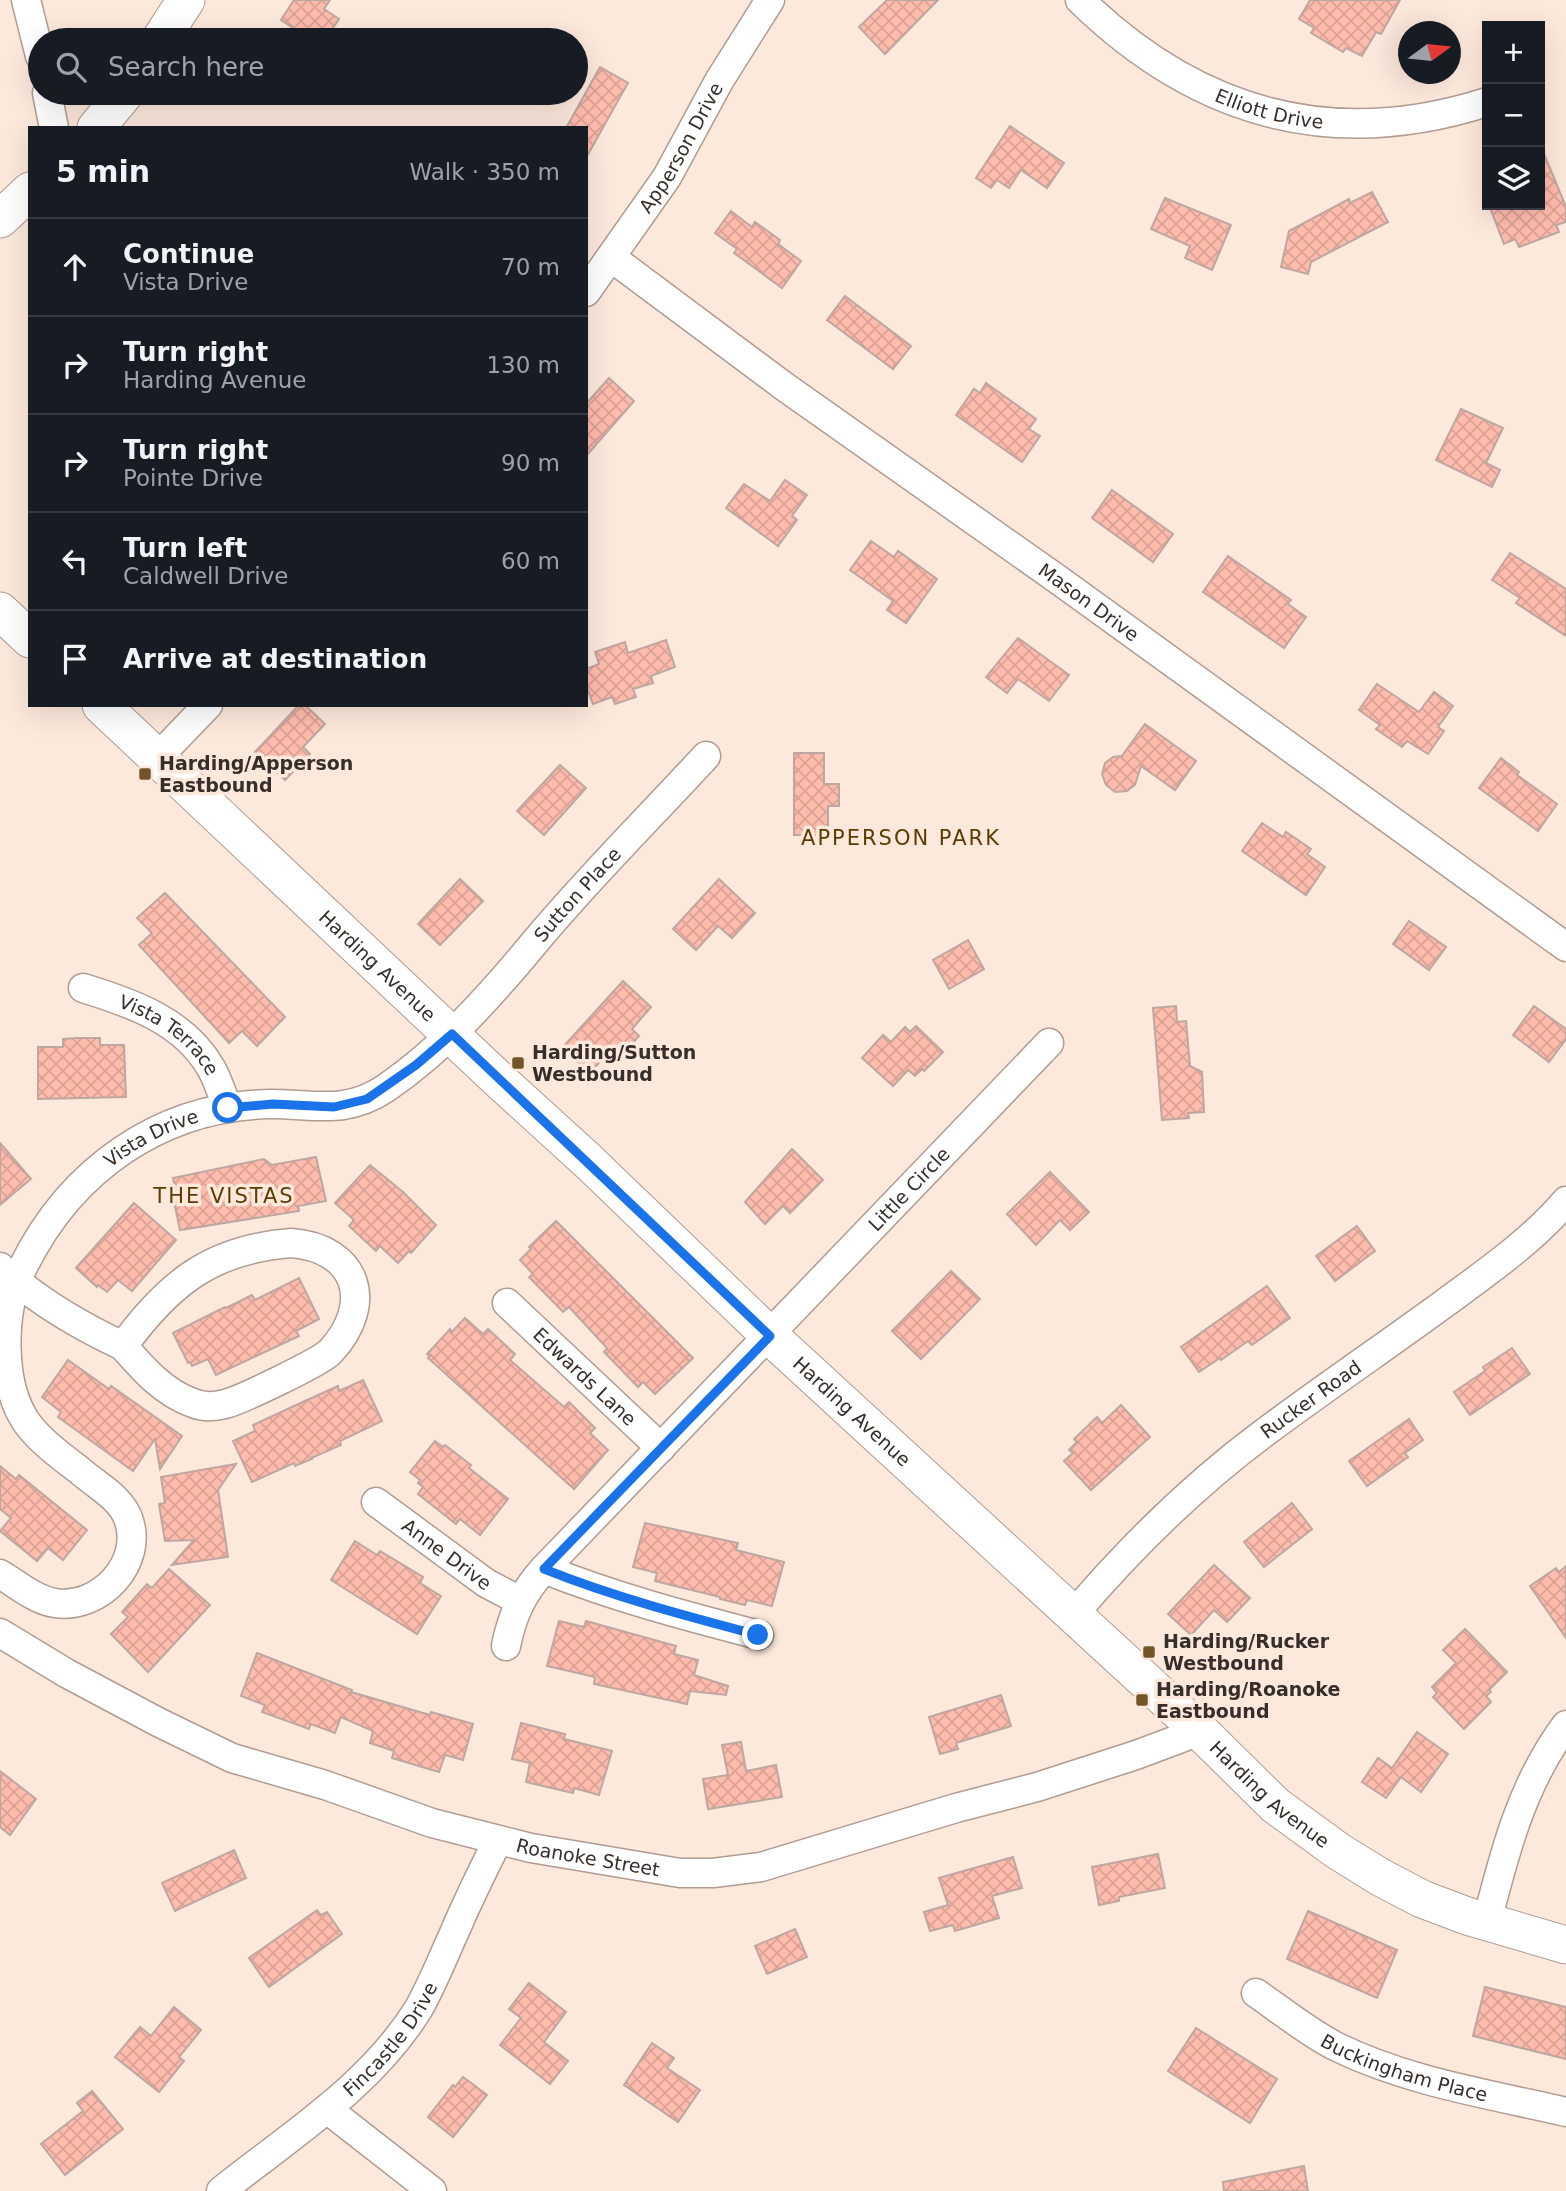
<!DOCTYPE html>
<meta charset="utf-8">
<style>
body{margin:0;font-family:"DejaVu Sans",sans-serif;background:#20242c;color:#f1f3f6}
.controls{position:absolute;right:21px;top:21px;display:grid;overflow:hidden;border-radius:0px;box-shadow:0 7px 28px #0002}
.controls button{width:63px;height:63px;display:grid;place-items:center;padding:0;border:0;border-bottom:2px solid #363941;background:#171b24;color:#f1f3f6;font:35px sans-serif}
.compass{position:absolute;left:1398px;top:21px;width:63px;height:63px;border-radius:50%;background:#171b24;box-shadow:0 7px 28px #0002;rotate:75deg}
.stop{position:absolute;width:21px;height:21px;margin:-16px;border:5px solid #1a73e8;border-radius:50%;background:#fff}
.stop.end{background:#1a73e8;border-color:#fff;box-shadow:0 2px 7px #0008}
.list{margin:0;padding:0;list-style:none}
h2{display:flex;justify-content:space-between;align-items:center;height:91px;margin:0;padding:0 28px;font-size:30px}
h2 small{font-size:23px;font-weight:400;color:#9ea1a6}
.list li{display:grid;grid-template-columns:46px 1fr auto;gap:21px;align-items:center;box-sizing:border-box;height:98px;padding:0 28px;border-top:2px solid #363941}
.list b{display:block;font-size:26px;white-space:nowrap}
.list p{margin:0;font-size:23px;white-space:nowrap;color:#9ea1a6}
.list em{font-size:23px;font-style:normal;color:#9ea1a6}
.icon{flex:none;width:38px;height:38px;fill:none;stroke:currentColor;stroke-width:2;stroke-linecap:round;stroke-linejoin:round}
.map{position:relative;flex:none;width:1566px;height:2191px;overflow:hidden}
.search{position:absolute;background:#171b24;box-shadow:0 7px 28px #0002;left:28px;top:28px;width:560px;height:77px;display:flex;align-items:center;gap:18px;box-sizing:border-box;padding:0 24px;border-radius:38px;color:#9ea1a6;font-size:26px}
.panel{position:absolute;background:#171b24;box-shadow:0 7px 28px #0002;left:28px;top:126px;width:560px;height:581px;border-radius:0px}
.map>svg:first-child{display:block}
.building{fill:url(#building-cross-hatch);stroke:#bea7a1;stroke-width:2}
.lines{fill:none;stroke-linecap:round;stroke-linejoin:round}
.minor-casing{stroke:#b09c91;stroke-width:31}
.major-casing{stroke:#b09c91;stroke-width:39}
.minor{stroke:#fff;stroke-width:28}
.major{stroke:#fff;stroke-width:37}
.route{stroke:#1a73e8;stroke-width:9}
.poi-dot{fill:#735529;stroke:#fde8dc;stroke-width:2.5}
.labels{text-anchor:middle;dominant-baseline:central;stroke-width:7;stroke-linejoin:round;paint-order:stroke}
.street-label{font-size:19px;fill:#362e2a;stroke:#fde8dc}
.poi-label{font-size:19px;font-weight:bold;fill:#362e2a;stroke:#fde8dc;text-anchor:start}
.neighbourhood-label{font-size:21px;letter-spacing:2px;fill:#5c3c02;stroke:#fde8dc}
</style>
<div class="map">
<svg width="1566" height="2191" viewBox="0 0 1566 2191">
<defs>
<pattern id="building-cross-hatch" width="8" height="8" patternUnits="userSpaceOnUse" patternTransform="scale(1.75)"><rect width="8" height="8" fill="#ffbcad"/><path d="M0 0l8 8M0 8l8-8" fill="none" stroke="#dba295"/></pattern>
</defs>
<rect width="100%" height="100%" fill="#fde8dc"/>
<g class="building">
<path d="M294,0h36l-6,9 15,10 -14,21h-14l-30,-20z"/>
<path d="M887,0h51l-53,54 -26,-27z"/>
<path d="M1310,0h90l-19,34 -5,-2 -14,24 -16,-8 -3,4 -32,-19 3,-5 -15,-9z"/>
<path d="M600,67l28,16 -42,75v-30h-20z"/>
<path d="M1010,126l54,37 -17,25 -26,-18 -12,18 -12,-8 -6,8 -15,-10z"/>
<path d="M1540,144l26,63v15l-10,3 3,7 -40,15 -4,-8 -11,5 -15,-39h51z"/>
<path d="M1372,192l16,30 -77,40 -3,12 -27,-7 8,-36 60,-32 1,4z"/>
<path d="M1165,198l66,27 -19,45 -27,-12 5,-12 -39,-17z"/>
<path d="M731,211l21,16 3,-5 25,18 -2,4 23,17 -19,27 -48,-35 3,-4 -22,-16z"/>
<path d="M845,296l66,50 -18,23 -66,-49z"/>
<path d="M609,378l25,23 -48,55v-52z"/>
<path d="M986,383l50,36 -7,10 11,7 -18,26 -66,-47 18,-26 6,4z"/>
<path d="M1461,409l42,19 -17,35 14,7 -8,17 -56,-27z"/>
<path d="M785,480l22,15 -15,21 5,4 -19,26 -52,-38 18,-24 26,17z"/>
<path d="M1112,490l61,44 -20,28 -61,-44z"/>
<path d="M871,541l23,16 4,-6 39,28 -31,44 -19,-13 6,-9 -43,-31z"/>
<path d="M1510,553l56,36v47l-50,-33 4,-5 -28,-18z"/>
<path d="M1228,556l63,44 -3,4 18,13 -22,31 -81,-56z"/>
<path d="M1018,638l51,37 -20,26 -31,-22 -11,14 -21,-16z"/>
<path d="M666,640l9,27 -24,9 2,7 -20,6 3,8 -21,7 -3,-7 -19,7 -7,-19v-16l13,-5 -4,-12 30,-10 3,11z"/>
<path d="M1377,684l42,28 15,-20 19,14 -15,21 6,4 -16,23 -21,-13 -5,6 -26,-18 4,-4 -21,-15z"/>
<path d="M299,705h6l20,19 -22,23 7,7 -25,26 -30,-28z"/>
<path d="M1145,724l51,37 -21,29 -34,-24 -6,19 -8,6 -12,1 -9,-7 -4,-11 3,-11 8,-6 9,-1z"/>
<path d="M794,753h30v31h15v22h-11v29h-34z"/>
<path d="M1501,758l18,14 -2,3 40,29 -19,27 -59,-43z"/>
<path d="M560,765l26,23 -42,47 -27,-24z"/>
<path d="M1262,823l21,14 3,-5 25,17 -4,5 18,13 -19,28 -64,-44z"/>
<path d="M460,879l23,22 -43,44 -22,-21z"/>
<path d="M719,879l36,34 -23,25 -14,-12 -22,24 -23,-21z"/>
<path d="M165,893l120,124 -28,29 -15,-15 -13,12 -90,-98 13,-12 -15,-15z"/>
<path d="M1409,921l37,26 -17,23 -36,-26z"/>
<path d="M968,940l16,29 -35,20 -16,-29z"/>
<path d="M623,981l28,26 -19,22 7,7 -20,22 -9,-8 -20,23 -28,-25z"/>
<path d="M1176,1006l1,16 9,-1 4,45 12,6 2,40 -16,1 1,5 -27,2 -9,-112z"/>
<path d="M1534,1006l32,23v10l-17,23 -36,-27z"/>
<path d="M916,1026l27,26 -19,19 -2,-2 -7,7 -7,-6 -15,16 -31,-28 21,-23 8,7 14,-15 5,5z"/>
<path d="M77,1038h23v7h24l2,52 -88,2v-52h25v-8z"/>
<path d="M0,1143l31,36 -31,26z"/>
<path d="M792,1149l31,31 -33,33 -7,-7 -18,18 -20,-22z"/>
<path d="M316,1157l10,44 -28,5 1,5 -119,19 -8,-38h4l-3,-14 91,-19 8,6z"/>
<path d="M370,1165l33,27 33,33 -25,28 -2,-2 -11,12 -18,-17 -4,5 -27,-25 5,-6 -19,-17z"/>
<path d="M1050,1172l39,40 -19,18 -10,-10 -24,25 -29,-31z"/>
<path d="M134,1203l42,37 -44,51 -14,-11 -11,12 -9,-7 -1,2 -21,-19z"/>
<path d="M556,1221l137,137 -38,36 -12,-12 -5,5 -34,-35 3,-4 -38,-41 -6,5 -34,-35 4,-3 -13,-14 11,-11 -2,-2z"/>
<path d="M1357,1226l18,25 -40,30 -19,-25z"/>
<path d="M951,1271l29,28 -59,60 -29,-28z"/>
<path d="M299,1278l20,41 -23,12 3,5 -83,39 -8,-16 -16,7 -2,-4 -2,1 -15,-30 52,-26 1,1 26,-13 3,5z"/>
<path d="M1267,1286l23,32 -38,27 -4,-4 -27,19 -1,-2 -21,14 -18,-25z"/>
<path d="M465,1318l18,16 5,-5 27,25 -5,6 54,47 5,-5 26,26 -5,5 18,17 -34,39 -146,-131 2,-2 -3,-2 23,-25 2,3z"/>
<path d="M1512,1348l18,26 -60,41 -16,-23 31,-21 -2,-4z"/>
<path d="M68,1360l41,29 2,-3 71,50 -22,33 -5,-30 -22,32 -75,-54 3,-5 -19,-15z"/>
<path d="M363,1380l19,41 -42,20 1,4 -30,13 1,1 -17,7 -1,-3 -42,19 -19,-41 22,-10 -2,-6 41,-19 44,-20 1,5z"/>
<path d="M1121,1405l29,32 -59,53 -27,-29 9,-8 -4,-3 8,-8 -3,-3 23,-22 5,6z"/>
<path d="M1409,1419l14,21 -18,13 3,4 -41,29 -18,-25z"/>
<path d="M435,1441l8,6 2,-2 26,20 -2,3 39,31 -28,36 -20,-16 -4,5 -38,-30 5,-7 -5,-4 2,-3 -10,-8z"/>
<path d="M236,1464l-18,26 10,67 -56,8 22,-25 -29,1 -6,-37 6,-1 -4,-26z"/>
<path d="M0,1466l16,13 3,-4 68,55 -24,30 -15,-12 -11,13 -37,-30 11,-13 -11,-9z"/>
<path d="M1292,1503l20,26 -48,38 -20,-25z"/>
<path d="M645,1523l93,20 -2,7 48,12 -12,44 -25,-6 -2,5 -25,-6v-2l-65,-16 2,-8 -24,-6z"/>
<path d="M355,1541l22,14 3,-4 43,26 -3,6 21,13 -24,38 -86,-54z"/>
<path d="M1214,1565l36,33 -23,24 -13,-12 -23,25 -23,-21z"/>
<path d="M1566,1566v72l-36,-52 26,-18 3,4z"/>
<path d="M169,1569l41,36 -62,67 -37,-38 17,-17 -6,-5 25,-28 5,4z"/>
<path d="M559,1621l25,6 2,-6 90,25 -2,8 24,6 -4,15 34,11 -2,9 -36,-4 -3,13 -93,-20 1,-7 -48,-11z"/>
<path d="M1465,1629l42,43 -18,18 2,2 -5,4 5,6 -27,27 -31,-32 4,-4 -5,-6 24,-24 -13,-13z"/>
<path d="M257,1653l95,37 -1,2 79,23 1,-3 42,12 -10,36 -18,-5 -6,17 -47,-14 2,-7 -24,-8 3,-12 -32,-14 -6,16 -24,-9 -2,5 -47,-17 3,-7 -24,-9z"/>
<path d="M1001,1695l10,31 -55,17 2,6 -18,5 -11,-37z"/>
<path d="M521,1723l44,11 -1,5 48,12 -13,44 -25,-7 -1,5 -47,-11 4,-19 -18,-4z"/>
<path d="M1417,1732l31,22 -27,38 -20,-15 -15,21 -24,-16 16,-24 14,10z"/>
<path d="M741,1742l5,29 30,-6 6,32 -74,12 -5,-30 25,-4 -6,-30z"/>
<path d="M0,1771l36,28 -26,36 -10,-8z"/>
<path d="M234,1850l12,28 -71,33 -13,-28z"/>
<path d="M1158,1854l7,34 -46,9v4l-20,4 -7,-38z"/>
<path d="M1013,1857l9,31 -30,8 7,22 -44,13 -2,-6 -23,6 -6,-19 24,-7 -9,-27z"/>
<path d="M317,1910l4,5 6,-3 15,22 -73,53 -20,-29z"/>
<path d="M1308,1911l89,39 -20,48 -90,-39z"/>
<path d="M795,1929l12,28 -40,17 -12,-28z"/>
<path d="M529,1983l37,29 -22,30 24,19 -18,23 -50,-39 21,-27 -12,-9z"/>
<path d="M1485,1987l81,20v52l-93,-23z"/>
<path d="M174,2007l27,23 -22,27 5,4 -25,31 -44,-35 25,-30 11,9z"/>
<path d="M1196,2028l81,51 -27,44 -82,-52z"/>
<path d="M652,2043l22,15 -7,10 33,22 -22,32 -54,-37z"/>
<path d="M463,2077l24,18 -34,42 -25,-20 25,-32 2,2z"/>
<path d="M92,2091l31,38 -58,46 -24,-31 42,-33 -6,-8z"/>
<path d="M1304,2166l4,25h-84l-1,-9z"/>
</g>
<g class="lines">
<g class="minor-casing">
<g id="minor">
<path d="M26,0l14,56"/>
<path id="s1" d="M1080,0c116,113 251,152 407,102"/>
<path d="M47,93l7,35"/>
<path id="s2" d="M612,258l173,129 275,194 506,366"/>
<path id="s3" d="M586,292l81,-115 52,-96 51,-81"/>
<path d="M157,758l51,-53"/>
<path id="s4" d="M83,988c49,15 101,33 128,80 7,12 11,27 17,40"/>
<path d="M291,1243c67,5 84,61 39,109 -10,10 -89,48 -105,52 -11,3 -22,3 -32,-1 -29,-10 -50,-34 -70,-57 46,-63 89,-97 168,-103z"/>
<path d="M0,1267c37,34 78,58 123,79"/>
<path id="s5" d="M507,1303l154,145"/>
<path id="s6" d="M376,1502l110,81 34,18"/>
<path d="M544,1569c70,28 142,47 215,66"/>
<path id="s7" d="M0,1574c17,10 35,26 55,29 45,7 90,-41 73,-85 -8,-21 -32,-33 -49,-48 -17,-13 -39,-29 -52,-47 -27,-39 -26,-112 -5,-154 48,-99 138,-163 249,-165 44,0 75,11 115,-16 58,-40 105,-93 149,-146 54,-65 114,-124 171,-186"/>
<path id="s8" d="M1073,1615c57,-67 123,-132 195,-185 58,-43 118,-84 177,-127 42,-31 87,-62 121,-102"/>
<path id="s9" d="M0,1633l66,40 92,49 74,36 93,27 107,38 99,25 149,25h33l48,-6 195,-59 81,-21 99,-32 64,-24"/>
<path id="s10" d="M506,1646c6,-31 17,-54 38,-77l505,-526"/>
<path d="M1487,1921c18,-70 35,-137 79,-196"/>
<path id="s11" d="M1256,1993c26,18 53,40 81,54 72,35 152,47 229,65"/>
<path d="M327,2109l105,82"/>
<path id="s12" d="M221,2191c70,-56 150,-105 198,-183 14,-25 24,-51 36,-77 13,-31 28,-61 43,-91"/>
</g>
</g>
<g class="major-casing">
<g id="major">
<path d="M160,40l26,-40"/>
<path d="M96,128l29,-35"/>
<path d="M0,219l30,-28"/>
<path d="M0,611l30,28"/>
<path id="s13" d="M101,705l398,375 89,81 182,175 430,395 75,74 63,46 42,26 42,22 45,17 99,29"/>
</g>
</g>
<use href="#minor" class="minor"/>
<use href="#major" class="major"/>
</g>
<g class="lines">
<path class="route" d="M228,1108l45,-4 61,3 33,-8 49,-34 36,-31 318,302 -226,233c70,28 142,47 214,66"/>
</g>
<g class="poi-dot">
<rect x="138" y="767" width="14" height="14" rx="3.5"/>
<rect x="511" y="1056" width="14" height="14" rx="3.5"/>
<rect x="1142" y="1645" width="14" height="14" rx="3.5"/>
<rect x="1135" y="1693" width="14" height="14" rx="3.5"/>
</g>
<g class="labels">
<g class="street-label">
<text stroke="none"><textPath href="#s1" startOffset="222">Elliott Drive</textPath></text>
<text stroke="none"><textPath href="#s3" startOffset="173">Apperson Drive</textPath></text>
<text stroke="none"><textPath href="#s2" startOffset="588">Mason Drive</textPath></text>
<text stroke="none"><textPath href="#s7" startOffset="1202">Sutton Place</textPath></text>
<text stroke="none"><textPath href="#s13" startOffset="380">Harding Avenue</textPath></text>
<text stroke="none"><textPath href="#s4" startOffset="100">Vista Terrace</textPath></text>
<text stroke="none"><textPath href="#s7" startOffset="684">Vista Drive</textPath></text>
<text stroke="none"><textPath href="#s10" startOffset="614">Little Circle</textPath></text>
<text stroke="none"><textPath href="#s5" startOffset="107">Edwards Lane</textPath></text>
<text stroke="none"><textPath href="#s8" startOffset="322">Rucker Road</textPath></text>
<text stroke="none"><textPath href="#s13" startOffset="1031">Harding Avenue</textPath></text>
<text stroke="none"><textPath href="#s6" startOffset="88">Anne Drive</textPath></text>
<text stroke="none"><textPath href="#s13" startOffset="1598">Harding Avenue</textPath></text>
<text stroke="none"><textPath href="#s9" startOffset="634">Roanoke Street</textPath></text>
<text stroke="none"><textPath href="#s12" startOffset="229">Fincastle Drive</textPath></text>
<text stroke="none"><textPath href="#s11" startOffset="168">Buckingham Place</textPath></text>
</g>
<g class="poi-label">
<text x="159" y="763">Harding/Apperson<tspan x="159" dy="22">Eastbound</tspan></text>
<text x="532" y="1052">Harding/Sutton<tspan x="532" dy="22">Westbound</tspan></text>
<text x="1163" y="1641">Harding/Rucker<tspan x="1163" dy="22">Westbound</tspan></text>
<text x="1156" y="1689">Harding/Roanoke<tspan x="1156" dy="22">Eastbound</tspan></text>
</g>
<g class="neighbourhood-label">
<text x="901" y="838">APPERSON PARK</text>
<text x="224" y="1196">THE VISTAS</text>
</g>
</g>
</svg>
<div class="controls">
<button>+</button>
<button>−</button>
<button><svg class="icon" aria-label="layers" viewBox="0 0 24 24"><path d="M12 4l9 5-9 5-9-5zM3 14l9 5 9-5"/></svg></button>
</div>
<svg class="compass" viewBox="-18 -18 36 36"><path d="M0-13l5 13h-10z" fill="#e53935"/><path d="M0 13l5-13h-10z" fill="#9ea1a6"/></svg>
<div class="stop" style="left:228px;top:1108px"></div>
<div class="stop end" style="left:758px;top:1635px"></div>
<div class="search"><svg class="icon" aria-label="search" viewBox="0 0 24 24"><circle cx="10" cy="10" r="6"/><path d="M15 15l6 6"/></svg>Search here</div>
<section class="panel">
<h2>5 min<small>Walk · 350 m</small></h2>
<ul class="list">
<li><svg class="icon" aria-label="ahead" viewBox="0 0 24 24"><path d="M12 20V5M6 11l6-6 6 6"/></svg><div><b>Continue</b><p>Vista Drive</p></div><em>70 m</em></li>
<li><svg class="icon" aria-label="right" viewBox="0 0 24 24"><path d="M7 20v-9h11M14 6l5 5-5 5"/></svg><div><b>Turn right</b><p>Harding Avenue</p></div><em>130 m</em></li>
<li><svg class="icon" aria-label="right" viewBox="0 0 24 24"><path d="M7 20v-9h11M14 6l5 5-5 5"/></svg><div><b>Turn right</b><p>Pointe Drive</p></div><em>90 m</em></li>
<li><svg class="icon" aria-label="left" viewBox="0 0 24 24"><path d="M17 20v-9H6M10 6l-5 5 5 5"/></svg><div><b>Turn left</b><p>Caldwell Drive</p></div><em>60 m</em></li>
<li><svg class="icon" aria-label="arrive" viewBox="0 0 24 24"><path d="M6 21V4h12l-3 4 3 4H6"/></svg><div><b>Arrive at destination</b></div></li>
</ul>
</section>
</div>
